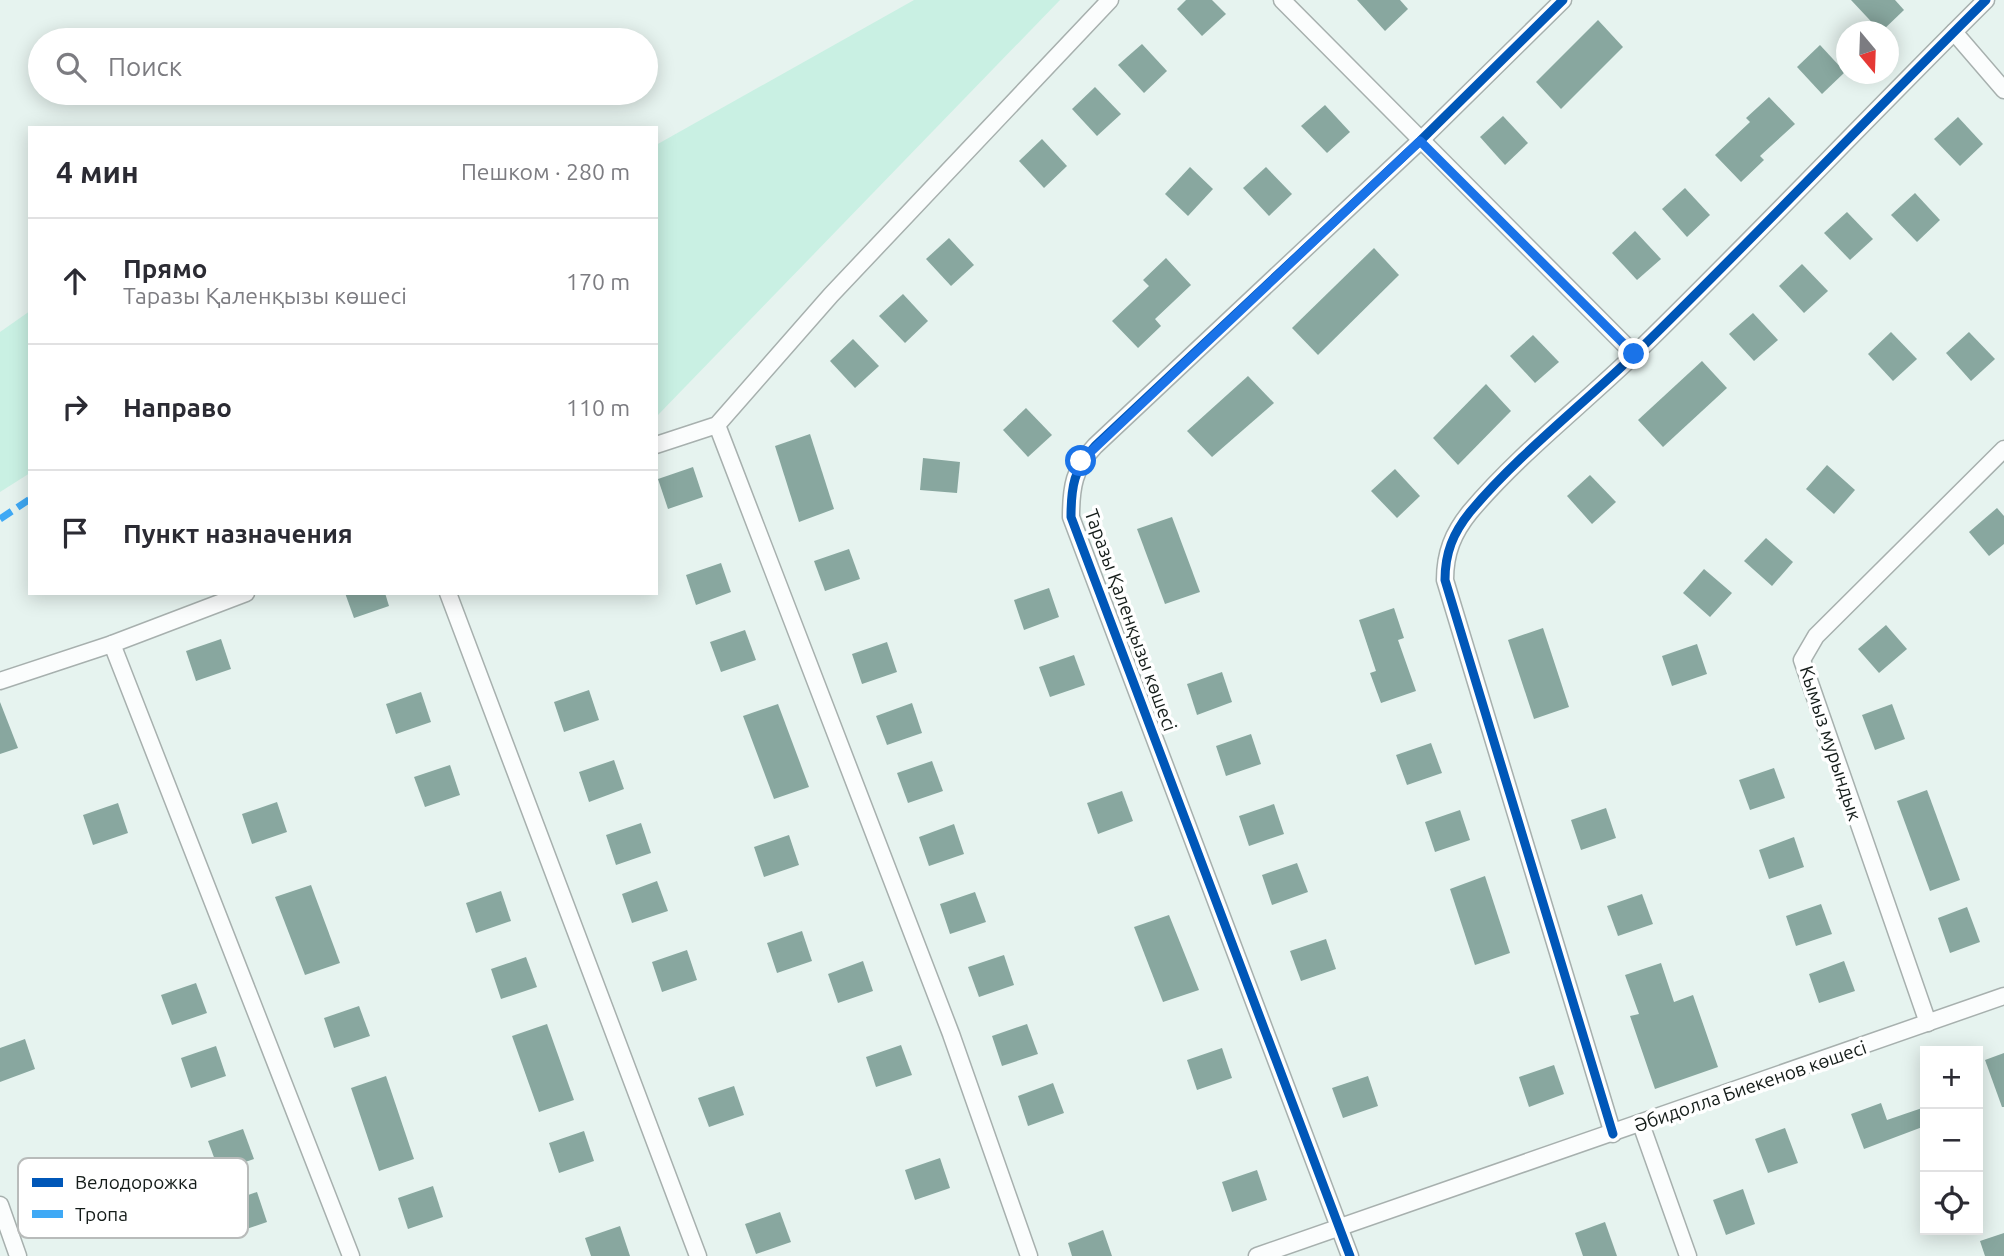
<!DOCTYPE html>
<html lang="ru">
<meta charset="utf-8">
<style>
body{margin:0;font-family:Ubuntu,sans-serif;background:#f7f7f7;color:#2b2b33}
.controls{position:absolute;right:21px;bottom:21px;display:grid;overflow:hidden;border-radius:0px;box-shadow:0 4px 18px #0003}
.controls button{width:63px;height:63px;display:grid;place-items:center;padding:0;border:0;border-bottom:2px solid #e1e1e2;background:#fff;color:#2b2b33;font:35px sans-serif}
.compass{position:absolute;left:1836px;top:21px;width:63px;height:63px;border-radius:50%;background:#fff;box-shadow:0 4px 18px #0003;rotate:161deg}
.stop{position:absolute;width:21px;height:21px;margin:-16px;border:5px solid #1a73e8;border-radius:50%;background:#fff}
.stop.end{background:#1a73e8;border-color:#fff;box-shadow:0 2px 7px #0008}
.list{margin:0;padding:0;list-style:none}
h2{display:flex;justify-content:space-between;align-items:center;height:91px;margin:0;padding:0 28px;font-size:30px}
h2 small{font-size:23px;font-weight:400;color:#7c7c81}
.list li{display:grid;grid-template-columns:46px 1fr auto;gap:21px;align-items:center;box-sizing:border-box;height:126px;padding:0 28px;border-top:2px solid #e1e1e2}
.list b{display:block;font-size:26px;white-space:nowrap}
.list p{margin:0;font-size:23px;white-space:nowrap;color:#7c7c81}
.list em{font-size:23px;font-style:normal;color:#7c7c81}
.icon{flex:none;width:38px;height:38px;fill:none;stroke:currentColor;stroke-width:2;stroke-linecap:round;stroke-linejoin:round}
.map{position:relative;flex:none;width:2004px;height:1256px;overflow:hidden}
.search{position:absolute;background:#fff;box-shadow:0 4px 18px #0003;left:28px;top:28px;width:630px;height:77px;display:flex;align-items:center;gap:18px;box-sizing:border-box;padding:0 24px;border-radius:38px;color:#7c7c81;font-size:26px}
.panel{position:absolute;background:#fff;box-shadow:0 4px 18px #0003;left:28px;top:126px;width:630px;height:469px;border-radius:0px}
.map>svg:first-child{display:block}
.green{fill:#c9f0e3}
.building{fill:#88a79f}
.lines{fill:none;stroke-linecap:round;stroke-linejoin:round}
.street-casing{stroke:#a7b0ae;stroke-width:19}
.street{stroke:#fbfdfd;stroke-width:16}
.quiet{stroke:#3fa9f5;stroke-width:7;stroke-dasharray:14 7;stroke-linecap:butt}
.cycleway-casing{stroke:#fff;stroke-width:13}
.cycleway{stroke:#0057b8;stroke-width:9}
.route{stroke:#1a73e8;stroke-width:9}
.labels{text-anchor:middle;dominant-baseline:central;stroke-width:7;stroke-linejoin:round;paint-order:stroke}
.street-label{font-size:19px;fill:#141c19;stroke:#fff}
.key{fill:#fff;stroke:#b8bbba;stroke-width:2}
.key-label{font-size:19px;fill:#141c19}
</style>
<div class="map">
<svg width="2004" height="1256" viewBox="0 0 2004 1256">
<rect width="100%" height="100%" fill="#e6f3ef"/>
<g class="green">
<path d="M914,0h146l-404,417v-272z"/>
<path d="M30,311v162l-30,19v-160z"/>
</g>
<g class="building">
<path d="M1186,0h26l14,14 -24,22 -25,-27z"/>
<path d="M1357,0h43l8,9 -23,22z"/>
<path d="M1851,0h44l9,10 -23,22z"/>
<path d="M1598,20l25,27 -62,62 -25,-27z"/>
<path d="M1142,44l25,27 -23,22 -26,-28z"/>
<path d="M1820,45l25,27 -23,22 -25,-27z"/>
<path d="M1095,87l26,27 -24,22 -25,-27z"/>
<path d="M1769,97l26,27 -35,32 4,4 -23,22 -26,-27 35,-33 -4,-4z"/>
<path d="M1325,105l25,27 -23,21 -26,-27z"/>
<path d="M1503,116l25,27 -23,22 -25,-28z"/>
<path d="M1958,117l25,27 -23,22 -26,-27z"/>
<path d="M1042,139l25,27 -23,22 -25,-27z"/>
<path d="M1190,167l23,22 -25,27 -23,-22z"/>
<path d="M1266,167l26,27 -23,22 -26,-28z"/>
<path d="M1685,188l25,27 -23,22 -25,-28z"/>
<path d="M1915,193l25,27 -23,22 -26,-27z"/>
<path d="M1847,212l26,27 -23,21 -26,-27z"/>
<path d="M1635,231l26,28 -24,21 -25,-27z"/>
<path d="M949,238l25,27 -23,21 -25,-27z"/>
<path d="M1374,248l25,27 -81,80 -26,-27z"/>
<path d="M1166,258l25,27 -36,34 6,7 -23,22 -26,-27 37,-35 -6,-6z"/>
<path d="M1802,264l26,27 -24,22 -25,-27z"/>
<path d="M903,294l25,27 -23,22 -26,-27z"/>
<path d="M1753,313l25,27 -24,21 -25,-27z"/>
<path d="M1891,332l26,27 -24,22 -25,-27z"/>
<path d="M1969,332l26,27 -24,22 -25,-28z"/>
<path d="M1533,335l26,27 -24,21 -25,-27z"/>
<path d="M853,339l26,27 -24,22 -25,-27z"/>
<path d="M1702,361l25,27 -64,59 -25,-27z"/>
<path d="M1248,376l26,27 -62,54 -25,-26z"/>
<path d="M1486,384l25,27 -53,54 -25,-27z"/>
<path d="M1026,408l26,27 -24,22 -25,-27z"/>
<path d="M810,434l24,75 -35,13 -24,-76z"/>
<path d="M923,458l37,4 -3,31 -37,-3z"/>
<path d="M1827,465l28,25 -21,24 -28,-25z"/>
<path d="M693,467l10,30 -35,12 -10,-30z"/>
<path d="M1395,469l25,27 -23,22 -26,-27z"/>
<path d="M1590,475l26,27 -24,22 -25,-28z"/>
<path d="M1997,508l7,8v28l-15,12 -20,-24z"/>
<path d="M1172,517l28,75 -35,12 -28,-75z"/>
<path d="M1766,538l27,24 -21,24 -28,-25z"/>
<path d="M849,549l11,30 -35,12 -11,-30z"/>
<path d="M721,563l10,29 -35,13 -10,-30z"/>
<path d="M1704,569l28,24 -22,24 -27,-24z"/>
<path d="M1049,588l10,29 -35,13 -10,-30z"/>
<path d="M345,593h40l4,13 -35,12z"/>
<path d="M1394,608l10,30 -6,2 18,51 -35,12 -11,-30 6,-2 -17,-51z"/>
<path d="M1886,625l21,24 -28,24 -21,-24z"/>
<path d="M1543,628l26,79 -35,12 -26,-79z"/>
<path d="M745,630l11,30 -35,12 -11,-30z"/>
<path d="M221,639l10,30 -35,12 -10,-30z"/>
<path d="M887,642l10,30 -35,12 -10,-30z"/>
<path d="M1697,644l10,30 -35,12 -10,-30z"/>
<path d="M1074,655l11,30 -35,12 -11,-30z"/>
<path d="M1222,672l10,30 -35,13 -10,-31z"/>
<path d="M589,690l10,30 -35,12 -10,-30z"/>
<path d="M421,692l10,30 -35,12 -10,-30z"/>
<path d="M0,702l18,46 -18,6z"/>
<path d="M912,703l10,30 -35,12 -11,-29z"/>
<path d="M778,704l31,83 -35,12 -31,-83z"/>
<path d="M1892,704l13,35 -30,11 -13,-35z"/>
<path d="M1251,734l10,30 -35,12 -10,-30z"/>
<path d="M1431,743l11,30 -35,12 -11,-30z"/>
<path d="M614,760l10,29 -35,13 -10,-30z"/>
<path d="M932,761l11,30 -35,12 -11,-30z"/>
<path d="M450,765l10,30 -35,12 -11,-30z"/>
<path d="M1774,768l11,30 -35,12 -11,-30z"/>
<path d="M1927,790l33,90 -30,11 -33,-90z"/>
<path d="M1122,791l11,30 -35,13 -11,-31z"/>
<path d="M277,802l10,30 -35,12 -10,-30z"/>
<path d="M118,803l10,30 -35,12 -10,-30z"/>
<path d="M1274,804l10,30 -35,12 -10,-30z"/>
<path d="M1606,808l10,30 -35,12 -10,-30z"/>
<path d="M1460,810l10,30 -35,12 -10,-30z"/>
<path d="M641,823l10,30 -35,12 -10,-30z"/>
<path d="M954,824l10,30 -35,12 -10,-29z"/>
<path d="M789,835l10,30 -35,12 -10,-30z"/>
<path d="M1794,837l10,30 -35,12 -10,-29z"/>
<path d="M1297,863l11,29 -36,13 -10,-30z"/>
<path d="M1485,876l25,77 -35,12 -25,-76z"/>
<path d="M657,881l11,30 -36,12 -10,-29z"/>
<path d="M311,885l29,78 -35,12 -30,-78z"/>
<path d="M501,891l10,30 -35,12 -10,-30z"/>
<path d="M975,892l11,30 -36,12 -10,-30z"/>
<path d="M1642,894l11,30 -35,12 -11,-30z"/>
<path d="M1821,904l11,30 -36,12 -10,-30z"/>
<path d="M1967,907l13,35 -30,11 -12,-35z"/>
<path d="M1169,915l30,75 -36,12 -29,-75z"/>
<path d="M802,931l10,30 -35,12 -10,-30z"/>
<path d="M1326,939l10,30 -35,12 -11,-30z"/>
<path d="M687,950l10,30 -35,12 -10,-30z"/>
<path d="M1004,955l10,30 -35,12 -11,-30z"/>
<path d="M526,957l11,30 -36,12 -10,-30z"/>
<path d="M863,961l10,30 -35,12 -10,-29z"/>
<path d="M1844,961l11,30 -36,12 -10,-29z"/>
<path d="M1661,963l13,39 19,-7 25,72 -63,22 -25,-73 9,-2 -14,-39z"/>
<path d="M196,983l11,30 -35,12 -11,-30z"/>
<path d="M359,1006l11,30 -36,12 -10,-30z"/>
<path d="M547,1024l27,76 -35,12 -27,-76z"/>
<path d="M1027,1024l11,30 -36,12 -10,-30z"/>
<path d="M25,1039l10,30 -35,13v-34z"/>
<path d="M901,1045l11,30 -36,12 -10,-30z"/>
<path d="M216,1046l10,30 -35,12 -10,-30z"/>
<path d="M1222,1048l10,30 -35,12 -10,-30z"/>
<path d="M2004,1053v54h-2l-17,-47z"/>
<path d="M1554,1065l10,29 -35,13 -10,-30z"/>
<path d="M386,1076l28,83 -35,12 -28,-83z"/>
<path d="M1368,1076l10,30 -35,12 -11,-30z"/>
<path d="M1053,1083l11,30 -36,13 -10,-30z"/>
<path d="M734,1086l10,29 -35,12 -11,-29z"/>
<path d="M1881,1103l6,17 38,-13v19l-61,23 -13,-35z"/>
<path d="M1785,1128l13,35 -30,10 -13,-34z"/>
<path d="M243,1129l11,30 -35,12 -11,-30z"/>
<path d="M584,1131l10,30 -35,12 -10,-30z"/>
<path d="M940,1158l10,30 -35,12 -10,-30z"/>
<path d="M1257,1170l10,30 -35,12 -10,-30z"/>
<path d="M433,1186l10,31 -35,12 -10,-31z"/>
<path d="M1743,1189l12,35 -29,11 -13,-35z"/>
<path d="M257,1192l10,30 -35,12 -10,-30z"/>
<path d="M780,1212l11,30 -35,12 -11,-30z"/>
<path d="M1605,1222l12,34h-34l-8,-23z"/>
<path d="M620,1226l10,30h-39l-6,-18z"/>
<path d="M1103,1230l9,26h-40l-4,-13z"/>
<path d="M2004,1233v23h-19l-5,-15z"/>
</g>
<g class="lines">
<g class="street-casing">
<g id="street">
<path d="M1282,0l352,354"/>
<path d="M1954,32l50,58"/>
<path d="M717,425l234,609 78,222"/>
<path d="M656,445l61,-20 114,-130 279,-295"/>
<path d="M448,593l250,663"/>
<path d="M112,644l239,612"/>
<path d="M0,681l112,-37 134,-51"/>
<path d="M1928,1023l-126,-363 14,-24 188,-187"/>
<path d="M1641,1124l47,132"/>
<path d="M1613,1134l-168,-554c0,-27 8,-47 25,-68 49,-58 110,-105 165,-158 119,-116 233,-237 351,-354"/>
<path d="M0,1205l18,51"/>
<path d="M1257,1256l747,-260"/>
<path d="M1350,1256l-279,-739c0,-30 3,-49 24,-71l325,-305 143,-141"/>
</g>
</g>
<use href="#street" class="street"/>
<path class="quiet" d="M0,519l30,-20"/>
<g class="cycleway-casing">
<g id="cycleway">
<path d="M1613,1134l-168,-554c0,-27 8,-47 25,-68 49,-58 110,-105 165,-158 119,-116 233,-237 351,-354"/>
<path d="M1350,1256l-279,-739c0,-30 3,-49 24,-71l325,-305 143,-141"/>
</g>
</g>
<use href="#cycleway" class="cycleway"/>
</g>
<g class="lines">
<path class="route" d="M1081,461l339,-320 214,213"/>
</g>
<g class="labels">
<g class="street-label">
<text transform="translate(1131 620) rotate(70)">Таразы Қаленқызы көшесі</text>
<text transform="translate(1831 743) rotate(72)">Кымыз мурындык</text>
<text transform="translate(1750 1086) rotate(-19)">Әбидолла Биекенов көшесі</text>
</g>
</g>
<rect x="18" y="1158" width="230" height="80" rx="10" class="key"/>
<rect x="32" y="1178" width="31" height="9" fill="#0057b8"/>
<rect x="32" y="1210" width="31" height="8" fill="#3fa9f5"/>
<g class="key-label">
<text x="75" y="1189">Велодорожка</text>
<text x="75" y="1221">Тропа</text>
</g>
</svg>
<div class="controls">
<button>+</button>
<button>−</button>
<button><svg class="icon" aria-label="locate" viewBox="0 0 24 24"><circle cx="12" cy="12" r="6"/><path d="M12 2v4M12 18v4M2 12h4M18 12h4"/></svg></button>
</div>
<svg class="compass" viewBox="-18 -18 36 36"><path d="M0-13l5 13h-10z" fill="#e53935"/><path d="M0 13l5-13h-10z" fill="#7c7c81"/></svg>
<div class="stop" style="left:1081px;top:461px"></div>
<div class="stop end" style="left:1634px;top:354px"></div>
<div class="search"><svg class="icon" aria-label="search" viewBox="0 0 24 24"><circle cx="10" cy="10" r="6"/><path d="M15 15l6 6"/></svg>Поиск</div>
<section class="panel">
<h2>4 мин<small>Пешком · 280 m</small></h2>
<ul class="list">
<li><svg class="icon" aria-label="ahead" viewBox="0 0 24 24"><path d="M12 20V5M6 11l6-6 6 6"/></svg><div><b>Прямо</b><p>Таразы Қаленқызы көшесі</p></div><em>170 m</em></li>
<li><svg class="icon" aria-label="right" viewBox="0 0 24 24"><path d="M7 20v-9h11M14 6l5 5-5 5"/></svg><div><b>Направо</b></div><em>110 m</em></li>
<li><svg class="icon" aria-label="arrive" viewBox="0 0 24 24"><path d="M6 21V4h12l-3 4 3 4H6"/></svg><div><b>Пункт назначения</b></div></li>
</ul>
</section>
</div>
